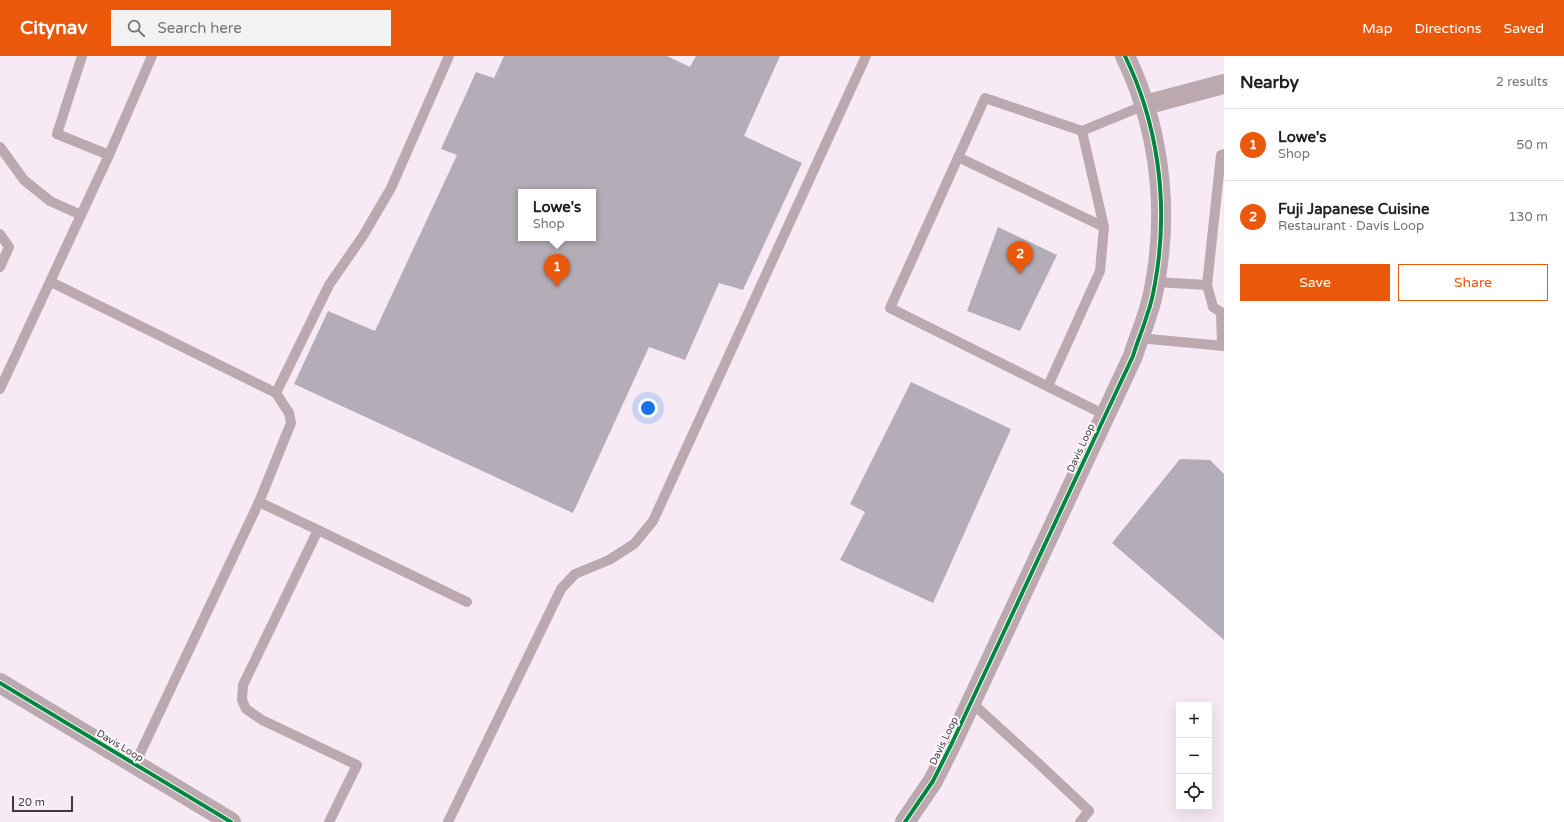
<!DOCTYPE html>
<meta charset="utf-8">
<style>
body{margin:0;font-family:"Varela Round",sans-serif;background:#f2f2f2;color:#202124}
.controls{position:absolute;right:12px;bottom:12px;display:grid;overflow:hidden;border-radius:0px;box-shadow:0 4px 16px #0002}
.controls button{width:36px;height:36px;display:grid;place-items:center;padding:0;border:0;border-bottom:1px solid #e0e0e0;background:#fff;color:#202124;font:20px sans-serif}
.scale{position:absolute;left:12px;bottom:10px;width:61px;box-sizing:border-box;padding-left:4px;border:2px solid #41373f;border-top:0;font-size:11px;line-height:14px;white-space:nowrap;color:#41373f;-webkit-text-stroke:3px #fef9fd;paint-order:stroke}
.you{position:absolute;left:648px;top:352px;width:14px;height:14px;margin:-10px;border:3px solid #fff;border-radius:50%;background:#1a73e8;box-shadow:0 0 0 6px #1a73e833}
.badge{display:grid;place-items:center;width:26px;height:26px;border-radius:50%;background:#ea580c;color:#fff;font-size:13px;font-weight:700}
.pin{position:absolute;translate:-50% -33px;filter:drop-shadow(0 1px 2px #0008)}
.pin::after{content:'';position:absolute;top:21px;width:14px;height:12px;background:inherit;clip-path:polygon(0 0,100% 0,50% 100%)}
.popup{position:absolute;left:518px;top:133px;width:78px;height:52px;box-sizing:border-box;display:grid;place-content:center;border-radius:0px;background:#fff;filter:drop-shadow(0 1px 3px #0005);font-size:13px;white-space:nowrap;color:#757577}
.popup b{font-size:15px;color:#202124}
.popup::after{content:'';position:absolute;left:50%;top:100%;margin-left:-8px;border:8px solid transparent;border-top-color:#fff}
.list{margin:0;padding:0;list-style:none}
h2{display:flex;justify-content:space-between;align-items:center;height:52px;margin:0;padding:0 16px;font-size:17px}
h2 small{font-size:13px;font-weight:400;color:#757577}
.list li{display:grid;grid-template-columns:26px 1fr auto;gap:12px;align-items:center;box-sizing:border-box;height:72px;padding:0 16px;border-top:1px solid #e0e0e0}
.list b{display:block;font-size:15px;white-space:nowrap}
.list p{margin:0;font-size:13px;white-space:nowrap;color:#757577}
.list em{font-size:13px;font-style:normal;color:#757577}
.actions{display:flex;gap:8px;padding:12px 16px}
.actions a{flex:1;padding:9px 0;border:1px solid #ea580c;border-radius:0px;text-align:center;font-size:14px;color:#ea580c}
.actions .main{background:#ea580c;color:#fff}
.icon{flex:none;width:22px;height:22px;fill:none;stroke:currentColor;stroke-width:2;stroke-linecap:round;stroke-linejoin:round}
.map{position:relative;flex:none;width:1224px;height:766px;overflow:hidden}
header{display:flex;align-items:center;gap:24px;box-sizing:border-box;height:56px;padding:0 20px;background:#ea580c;color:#fff}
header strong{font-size:19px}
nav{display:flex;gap:22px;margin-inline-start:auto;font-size:14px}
.search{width:280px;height:36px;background:#f2f2f2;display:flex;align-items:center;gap:10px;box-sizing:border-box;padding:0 14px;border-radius:0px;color:#757577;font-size:15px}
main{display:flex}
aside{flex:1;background:#fff}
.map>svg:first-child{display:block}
.building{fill:#b4adb7;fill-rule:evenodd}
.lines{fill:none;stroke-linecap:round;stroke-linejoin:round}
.service{stroke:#bba9af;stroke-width:10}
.minor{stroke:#bba9af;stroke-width:20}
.cycleway-casing{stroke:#fef9fd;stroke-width:6}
.cycleway{stroke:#00873e;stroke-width:4}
.labels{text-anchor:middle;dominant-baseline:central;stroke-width:4;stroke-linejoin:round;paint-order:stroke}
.street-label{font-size:10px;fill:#41373f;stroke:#fef9fd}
</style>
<header>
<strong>Citynav</strong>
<div class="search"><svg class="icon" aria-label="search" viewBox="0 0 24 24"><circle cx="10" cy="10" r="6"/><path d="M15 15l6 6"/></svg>Search here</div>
<nav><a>Map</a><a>Directions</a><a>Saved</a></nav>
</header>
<main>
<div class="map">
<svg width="1224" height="766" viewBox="0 0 1224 766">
<rect width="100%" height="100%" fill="#f7eaf5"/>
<g class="building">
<path d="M504,0h163l23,11 6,-11h84l-36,80 58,27 -59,127 -24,-7 -34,77 -36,-13 -76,166 -279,-129 34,-73 47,20 82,-176 -16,-6 35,-77 18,6zM521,136h72v46h-72z"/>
<path d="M998,171l59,28 -37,76 -53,-20z"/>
<path d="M911,326l100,47 -78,174 -93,-43 25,-48 -15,-8z"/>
<path d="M1180,403l30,1 14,14v166l-112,-97z"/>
</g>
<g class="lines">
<g class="service">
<path d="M82,0l-25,78 52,21"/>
<path d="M0,91l24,33 26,21 31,14"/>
<path d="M958,101l146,70"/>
<path d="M0,178l9,13 -9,20"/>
<path d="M51,226l225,111 13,20 2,10 -32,79"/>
<path d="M1155,226l52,3 14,-130 3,-1"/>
<path d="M1207,229l6,22 11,7"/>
<path d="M1221,256l1,34"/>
<path d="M1138,282l86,8"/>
<path d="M1048,330l52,-115 4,-44 -22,-96"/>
<path d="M0,333l109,-234 43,-99"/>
<path d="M276,337l53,-108 34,-49 28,-48 58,-132"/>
<path d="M1105,359l-215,-107 95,-210 97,33 63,-26"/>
<path d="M971,646l67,61 51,48 -9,11"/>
<path d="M135,708l124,-262 59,28"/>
<path d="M329,766l28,-57 -95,-45 -16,-11 -4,-9 1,-15 75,-155 149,72"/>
<path d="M448,766l113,-233 14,-15 34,-14 25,-16 19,-23 213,-465"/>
</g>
<g class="minor">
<path d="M1145,49l79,-21"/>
<path d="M0,627l231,139"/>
<path d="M905,766l28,-41 19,-38 181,-387c4,-14 10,-27 14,-41 5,-13 8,-30 10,-44 11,-73 0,-149 -32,-215"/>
</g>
<g class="cycleway-casing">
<g id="cycleway">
<path d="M0,627l231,139"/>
<path d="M905,766l28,-41 19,-38 181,-387c4,-14 10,-27 14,-41 5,-13 8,-30 10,-44 11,-73 0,-149 -32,-215"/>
</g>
</g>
<use href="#cycleway" class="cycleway"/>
</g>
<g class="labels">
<g class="street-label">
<text transform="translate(1081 392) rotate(-65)">Davis Loop</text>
<text transform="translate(944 685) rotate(-64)">Davis Loop</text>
<text transform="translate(120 690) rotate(31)">Davis Loop</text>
</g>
</g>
</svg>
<div class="controls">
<button>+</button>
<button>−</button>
<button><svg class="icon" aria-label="locate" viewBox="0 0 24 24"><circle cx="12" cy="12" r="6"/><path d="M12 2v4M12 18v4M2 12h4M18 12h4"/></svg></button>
</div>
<div class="scale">20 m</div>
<div class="you"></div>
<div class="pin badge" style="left:557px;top:231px">1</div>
<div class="popup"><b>Lowe's</b>Shop</div>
<div class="pin badge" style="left:1020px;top:218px">2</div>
</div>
<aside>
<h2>Nearby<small>2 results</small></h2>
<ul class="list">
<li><span class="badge">1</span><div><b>Lowe's</b><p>Shop</p></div><em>50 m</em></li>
<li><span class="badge">2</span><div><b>Fuji Japanese Cuisine</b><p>Restaurant · Davis Loop</p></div><em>130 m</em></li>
</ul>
<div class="actions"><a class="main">Save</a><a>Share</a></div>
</aside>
</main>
